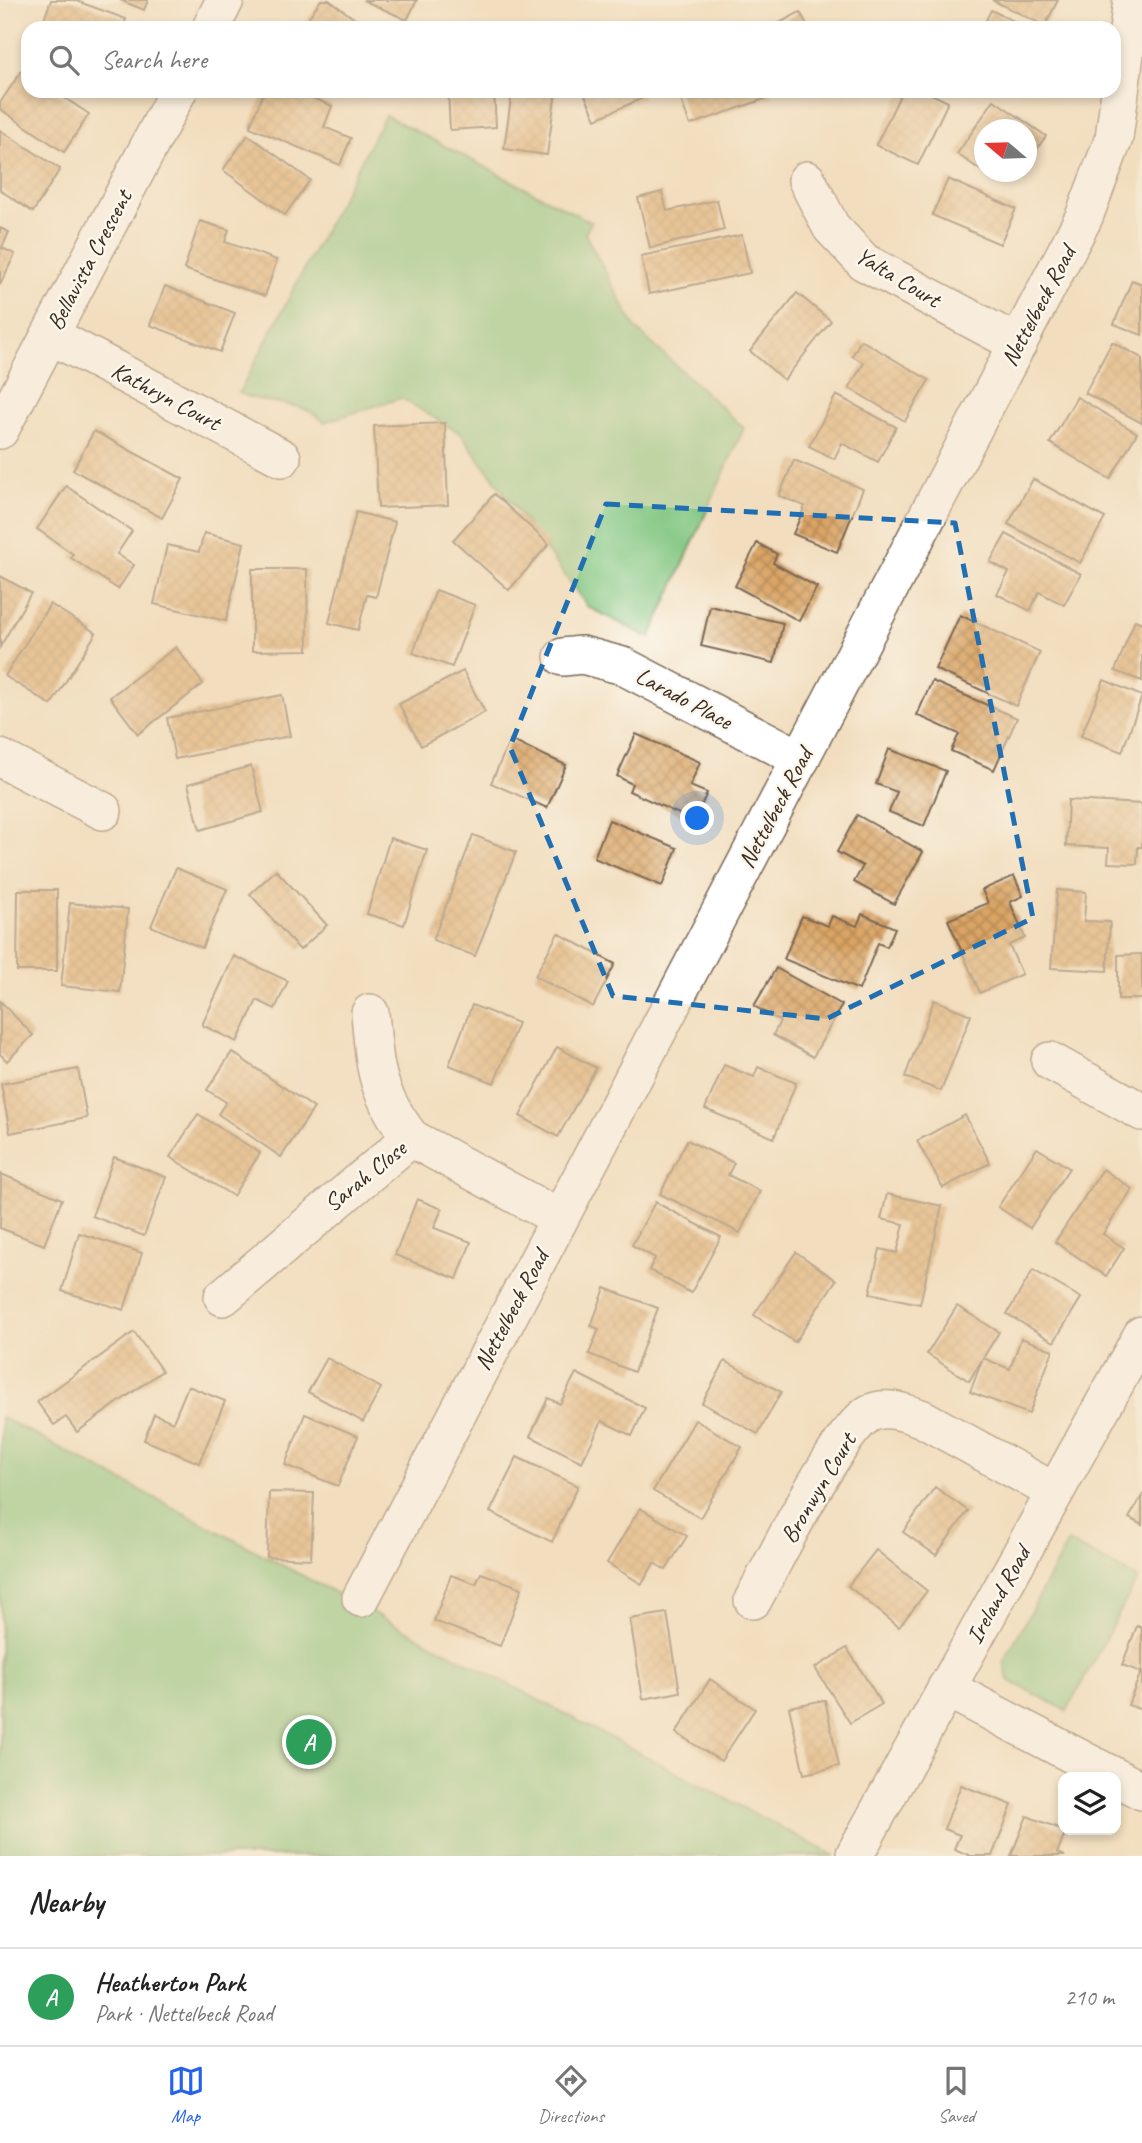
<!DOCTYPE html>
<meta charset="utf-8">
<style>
body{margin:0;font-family:Caveat,sans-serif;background:#f6f6f6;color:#222}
.controls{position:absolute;right:21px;bottom:21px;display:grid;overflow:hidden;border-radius:14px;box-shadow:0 4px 10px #0003}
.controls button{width:63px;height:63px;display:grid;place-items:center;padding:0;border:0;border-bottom:2px solid #e0e0e0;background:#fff;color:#222;font:35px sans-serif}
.compass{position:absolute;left:974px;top:119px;width:63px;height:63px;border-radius:50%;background:#fff;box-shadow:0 4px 10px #0003;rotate:289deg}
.you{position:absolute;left:698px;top:819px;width:24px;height:24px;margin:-18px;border:5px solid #fff;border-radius:50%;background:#1a73e8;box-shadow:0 0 0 10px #1a73e833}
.badge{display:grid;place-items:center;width:46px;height:46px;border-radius:50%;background:#2563eb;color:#fff;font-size:23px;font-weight:700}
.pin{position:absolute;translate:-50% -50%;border:4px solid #fff;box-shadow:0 2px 7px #0006}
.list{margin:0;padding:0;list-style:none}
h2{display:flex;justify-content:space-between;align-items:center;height:91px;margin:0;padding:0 28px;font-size:30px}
h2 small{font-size:23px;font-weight:400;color:#767676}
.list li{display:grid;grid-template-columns:46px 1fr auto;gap:21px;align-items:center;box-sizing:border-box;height:98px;padding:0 28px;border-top:2px solid #e0e0e0}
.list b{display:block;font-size:26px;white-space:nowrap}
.list p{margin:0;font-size:23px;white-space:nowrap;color:#767676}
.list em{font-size:23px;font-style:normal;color:#767676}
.icon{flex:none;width:38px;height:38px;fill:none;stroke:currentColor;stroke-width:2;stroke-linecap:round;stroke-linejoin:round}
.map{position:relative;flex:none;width:1142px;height:1856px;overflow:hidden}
.search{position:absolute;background:#fff;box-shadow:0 4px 10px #0003;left:21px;right:21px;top:21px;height:77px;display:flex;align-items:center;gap:18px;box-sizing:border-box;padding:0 24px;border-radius:21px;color:#767676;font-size:26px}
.sheet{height:189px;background:#fff}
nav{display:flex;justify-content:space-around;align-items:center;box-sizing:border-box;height:98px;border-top:2px solid #e0e0e0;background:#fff;font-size:19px;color:#767676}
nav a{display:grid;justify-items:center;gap:4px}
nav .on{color:#2563eb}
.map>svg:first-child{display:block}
.park{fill:#80c681;stroke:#5e7850;stroke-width:2}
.building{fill:url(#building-cross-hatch)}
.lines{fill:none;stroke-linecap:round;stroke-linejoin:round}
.minor-casing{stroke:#7b6956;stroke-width:40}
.minor{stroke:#fff;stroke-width:37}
.marked{fill:none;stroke:#1f6fb2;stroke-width:5;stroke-dasharray:14 9;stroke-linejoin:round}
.labels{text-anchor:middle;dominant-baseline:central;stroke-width:5;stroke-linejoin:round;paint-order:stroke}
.street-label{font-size:24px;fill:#3b2a1e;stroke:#fbf7ec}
</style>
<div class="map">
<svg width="1142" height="1856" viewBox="0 0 1142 1856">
<defs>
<pattern id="building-cross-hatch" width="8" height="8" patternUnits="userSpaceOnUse" patternTransform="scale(1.75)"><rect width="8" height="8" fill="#dba565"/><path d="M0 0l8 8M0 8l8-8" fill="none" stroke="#b38753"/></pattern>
</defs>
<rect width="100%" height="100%" fill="#fbf7ec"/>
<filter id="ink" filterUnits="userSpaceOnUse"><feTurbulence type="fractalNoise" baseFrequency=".0143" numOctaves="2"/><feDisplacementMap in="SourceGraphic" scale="14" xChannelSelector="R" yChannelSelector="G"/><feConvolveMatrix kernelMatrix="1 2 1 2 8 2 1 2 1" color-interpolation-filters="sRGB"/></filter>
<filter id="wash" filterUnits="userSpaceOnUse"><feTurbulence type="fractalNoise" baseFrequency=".00686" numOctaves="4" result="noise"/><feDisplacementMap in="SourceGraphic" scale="28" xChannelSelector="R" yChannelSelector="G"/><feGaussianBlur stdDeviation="1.57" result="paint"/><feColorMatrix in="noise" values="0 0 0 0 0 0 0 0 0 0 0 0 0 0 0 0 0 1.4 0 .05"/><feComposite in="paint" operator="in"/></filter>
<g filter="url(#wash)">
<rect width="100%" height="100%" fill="#f2debf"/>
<g class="park">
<path d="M385,115l206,107 -6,12 51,95 108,99 -94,210 -62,-31 -127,-173 -60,-36 -77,24c-25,-24 -56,-15 -85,-29z"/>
<path d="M1,1417l834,439h-835z"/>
<path d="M1068,1542l70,36 -71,133 -59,-31 -4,-19z"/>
</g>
<g id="blocks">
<g class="building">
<path d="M51,0h23l52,19 -3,9h-82z"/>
<path d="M120,0h28l-4,10z"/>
<path d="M321,0h8l38,28h-66z"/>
<path d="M363,0h54l-10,20z"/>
<path d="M992,0h66l-13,26z"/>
<path d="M991,10l37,18h-46z"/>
<path d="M800,12l9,16h-39z"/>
<path d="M22,70l6,4v17h26l35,23 -25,38 -64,-43v-6z"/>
<path d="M264,91h32l36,15 -8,21 27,11 -11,27 -90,-38z"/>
<path d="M448,91h46l2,36 -46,3z"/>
<path d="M512,91h44l-9,64 -43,-6z"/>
<path d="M583,91h57l3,7 -47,21z"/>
<path d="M678,91h93l2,5 -83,29z"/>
<path d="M902,91h23l23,11 -30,63 -42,-20z"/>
<path d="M994,100l52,36 -13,19 -7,-5v-20h-42v42h22l-8,10 -41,-28z"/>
<path d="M0,130l60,39 -27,43 -33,-22z"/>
<path d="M248,135l62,45 -25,35 -62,-45z"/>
<path d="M948,179l68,30 -16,35 -68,-29z"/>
<path d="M662,192l5,19 50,-11 7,30 -74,18 -12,-50z"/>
<path d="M200,221l29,9 -4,12 52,18 -12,36 -81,-27z"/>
<path d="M0,228l9,4 -7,16 13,6 -15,31z"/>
<path d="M742,235l8,38 -101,21 -8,-38z"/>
<path d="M1132,280l10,4v51l-28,-11z"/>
<path d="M165,286l70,27 -15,39 -70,-27z"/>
<path d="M797,293l34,28 -47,59 -34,-29z"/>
<path d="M861,340l68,40 -24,41 -56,-33 15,-25 -12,-7z"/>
<path d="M1112,342l30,16v65l-57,-30z"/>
<path d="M836,395l60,32 -18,35 -36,-19 -8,16 -25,-13z"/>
<path d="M1077,397l60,36 -27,46 -60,-36z"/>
<path d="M445,423l3,82 -70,3 -4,-82z"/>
<path d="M94,431l89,48 -21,39 -89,-48z"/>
<path d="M794,460l69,29 -26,63 -44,-18 12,-28 -26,-10z"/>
<path d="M1033,479l72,39 -25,45 -72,-39z"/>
<path d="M66,486l66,45 -15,23 17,11 -16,24 -47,-31 2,-4 -36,-25z"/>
<path d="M494,494l55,50 -40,46 -56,-50z"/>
<path d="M356,512l39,10 -19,75 -9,-2 -9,35 -29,-7z"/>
<path d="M204,533l40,10 -18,78 -72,-17 13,-59 32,7z"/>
<path d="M1006,534l75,40 -17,31 -25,-13 -9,19 -33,-17 12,-22 -19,-10z"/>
<path d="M757,543l20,11 -4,9 44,24 -18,34 -64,-35z"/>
<path d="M252,569h55l1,81 -56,1z"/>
<path d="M0,576l31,17 -31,54z"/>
<path d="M436,590l39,15 -23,62 -39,-14z"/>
<path d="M50,604l46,29 -45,72 -46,-29z"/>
<path d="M710,606l73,17 -9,40 -73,-17z"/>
<path d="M960,615l80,37 -24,54 -81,-37z"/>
<path d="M1135,620l7,3v58l-27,-10z"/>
<path d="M176,647l27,37 -65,50 -28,-37z"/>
<path d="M463,671l22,41 -64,34 -22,-42z"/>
<path d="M1104,680l38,16 -20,56 -41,-16z"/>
<path d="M932,681l85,37 -23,52 -43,-19 8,-17 -42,-19z"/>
<path d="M282,695l8,41 -115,23 -8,-41z"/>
<path d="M636,734l64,28 -10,24 17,7 -13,28 -65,-30 3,-7 -15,-8z"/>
<path d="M510,740l56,25 -19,43 -56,-25z"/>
<path d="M889,749l57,22 -22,55 -35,-14 8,-20 -21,-8z"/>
<path d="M251,766l12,46 -63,18 -12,-46z"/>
<path d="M1068,800l74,4v43h-4l-1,17 -29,-1 1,-15 -43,-2z"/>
<path d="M857,815l66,37 -29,52 -40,-22 9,-16 -26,-14z"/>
<path d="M609,820l68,28 -15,38 -68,-28z"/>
<path d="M473,835l43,17 -41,104 -42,-16z"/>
<path d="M390,838l37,12 -23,75 -37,-11z"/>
<path d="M176,868l51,21 -25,59 -51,-22z"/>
<path d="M276,870l51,55 -27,25 -50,-56z"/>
<path d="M1014,876l9,20 -13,6 15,36 -16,7 13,29 -42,19 -32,-73 40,-17 -6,-13z"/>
<path d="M18,890h39v81h-40z"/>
<path d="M1057,890l29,2 -2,29 26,1 -3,49 -56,-3z"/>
<path d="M70,903l58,6 -8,83 -59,-6z"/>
<path d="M862,914l33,14 -8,19 -9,-4 -19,47 -75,-31 18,-43 26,10 4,-10 25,10z"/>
<path d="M558,933l57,31 -22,43 -58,-31z"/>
<path d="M1142,954v45h-24v-44z"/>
<path d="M234,956l54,25 -13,28 -18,-9 -20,42 -35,-17z"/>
<path d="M776,968l66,37 -29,52 -40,-22 7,-14 -26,-15z"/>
<path d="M934,1000l37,15 -30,76 -36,-14z"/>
<path d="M0,1001l33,34 -26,26 -7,-7z"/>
<path d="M472,1005l46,18 -24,60 -45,-18z"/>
<path d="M557,1047l39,21 -38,69 -38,-21z"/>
<path d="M232,1052l82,56 -33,49 -63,-43 8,-12 -19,-12z"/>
<path d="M724,1065l30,12 4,-10 38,16 -22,55 -69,-29z"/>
<path d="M78,1069l9,49 -77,15 -9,-49z"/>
<path d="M198,1114l62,39 -27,43 -63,-39z"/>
<path d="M965,1115l25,48 -47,25 -26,-47z"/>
<path d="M687,1140l47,23 -6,12 32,16 -20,42 -80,-39z"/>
<path d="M1037,1148l32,20 -39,60 -32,-21z"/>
<path d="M114,1157l52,20 -22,59 -52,-20z"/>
<path d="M1103,1169l29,20 -29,45 21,14 -18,28 -51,-34z"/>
<path d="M1,1174l61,25 -18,46 -44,-17z"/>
<path d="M887,1194l55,12 -22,98 -50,-11 10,-44 17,4 7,-29 -23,-5z"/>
<path d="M417,1199l25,10 -8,19 37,14 -14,37 -62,-24z"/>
<path d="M655,1202l66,35 -30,56 -42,-23 6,-12 -23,-13z"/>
<path d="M79,1233l63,20 -18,57 -62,-19z"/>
<path d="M796,1252l40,28 -41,62 -41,-27z"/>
<path d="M1033,1270l48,28 -27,44 -47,-28z"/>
<path d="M605,1288l53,20 -24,64 -45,-18 10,-25 -8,-3z"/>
<path d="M957,1306l42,26 -30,49 -42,-27z"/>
<path d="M134,1332l28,39 -85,61 -11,-15 -12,8 -17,-23z"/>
<path d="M1021,1338l32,12 -24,64 -59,-22 13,-34 27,11z"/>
<path d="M327,1358l54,30 -18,34 -55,-30z"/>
<path d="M725,1361l56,31 -23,42 -56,-31z"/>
<path d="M576,1373l69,35 -13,28 -30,-15 -20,41 -52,-26 18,-38 12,6z"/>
<path d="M188,1386l37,15 -26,62 -55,-23 10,-26 19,8z"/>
<path d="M305,1414l53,22 -20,50 -53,-21z"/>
<path d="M695,1420l47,27 -42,71 -47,-27z"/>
<path d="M517,1457l61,29 -26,56 -62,-30z"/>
<path d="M935,1487l33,24 -32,44 -33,-23z"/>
<path d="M269,1492l45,1 -3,66 -44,-2z"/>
<path d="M1142,1496v29l-13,-7z"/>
<path d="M640,1508l47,28 -21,34 -12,-7 -12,21 -35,-21z"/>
<path d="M876,1550l51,41 -28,36 -51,-41z"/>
<path d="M481,1573l41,15 -22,58 -66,-25 17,-46 25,9z"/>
<path d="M667,1613l13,79 -37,7 -13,-80z"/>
<path d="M1137,1626l5,2v82l-14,-5 13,-33 -19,-7z"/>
<path d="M847,1648l35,56 -32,19 -35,-55z"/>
<path d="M710,1679l45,30 -34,52 -45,-28z"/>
<path d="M825,1700l14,66 -35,8 -15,-67z"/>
<path d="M961,1785l51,20 -20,51h-21l-17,-7 6,-14 -16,-6z"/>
<path d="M1027,1816l39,15 -9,22 8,3h-54z"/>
</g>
</g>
</g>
<g filter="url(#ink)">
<use href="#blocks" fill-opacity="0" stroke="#7b6956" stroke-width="2"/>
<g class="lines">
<g class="minor-casing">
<g id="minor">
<path d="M211,28l14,-28"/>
<path d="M807,180l24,47 33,35 154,82"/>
<path d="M50,335l232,123"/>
<path d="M0,430l178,-339"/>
<path d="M563,657l19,-2 41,11 178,93"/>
<path d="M0,758l103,53"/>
<path d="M370,1013c5,56 5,78 41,125"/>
<path d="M1050,1061l92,51"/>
<path d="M223,1297l188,-159 148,80"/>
<path d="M361,1598l723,-1381 30,-79 18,-138"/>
<path d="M753,1600c21,-38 85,-170 117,-187 17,-8 37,0 53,6l132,73"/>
<path d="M946,1688l196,103"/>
<path d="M855,1854l287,-519"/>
</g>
</g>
<use href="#minor" class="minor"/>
</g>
</g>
<path d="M0 0H1142V1856H0ZM606,504l349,19 78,395 -207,101 -213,-23 -103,-249z" fill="#f2debf" fill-opacity=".55" fill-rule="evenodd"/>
<path class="marked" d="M606,504l349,19 78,395 -207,101 -213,-23 -103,-249z"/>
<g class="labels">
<g class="street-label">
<text transform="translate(89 260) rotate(-62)">Bellavista Crescent</text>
<text transform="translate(898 277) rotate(31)">Yalta Court</text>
<text transform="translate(1038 306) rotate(-62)">Nettelbeck Road</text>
<text transform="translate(166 396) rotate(28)">Kathryn Court</text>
<text transform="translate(684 698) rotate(28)">Larado Place</text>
<text transform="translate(775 808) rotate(-62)">Nettelbeck Road</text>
<text transform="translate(365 1176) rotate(-39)">Sarah Close</text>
<text transform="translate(511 1310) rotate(-62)">Nettelbeck Road</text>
<text transform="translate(818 1488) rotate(-59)">Bronwyn Court</text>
<text transform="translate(998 1595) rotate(-61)">Ireland Road</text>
</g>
</g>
</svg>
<div class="controls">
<button><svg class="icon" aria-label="layers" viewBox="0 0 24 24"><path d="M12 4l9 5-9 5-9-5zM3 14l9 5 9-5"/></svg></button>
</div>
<svg class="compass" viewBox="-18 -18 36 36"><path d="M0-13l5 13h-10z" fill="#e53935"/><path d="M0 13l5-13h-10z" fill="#767676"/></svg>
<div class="you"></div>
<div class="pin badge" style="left:309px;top:1742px;background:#2e9e5b">A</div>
<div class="search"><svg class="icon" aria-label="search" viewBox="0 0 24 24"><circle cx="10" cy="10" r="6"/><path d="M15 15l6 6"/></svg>Search here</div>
</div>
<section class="sheet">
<h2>Nearby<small></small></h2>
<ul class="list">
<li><span class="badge" style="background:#2e9e5b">A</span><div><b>Heatherton Park</b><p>Park · Nettelbeck Road</p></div><em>210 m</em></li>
</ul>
</section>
<nav>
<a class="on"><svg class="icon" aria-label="map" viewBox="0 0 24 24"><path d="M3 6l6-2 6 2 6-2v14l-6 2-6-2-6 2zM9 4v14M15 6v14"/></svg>Map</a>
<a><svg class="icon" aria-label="directions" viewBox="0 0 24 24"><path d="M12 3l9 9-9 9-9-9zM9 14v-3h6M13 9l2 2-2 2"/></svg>Directions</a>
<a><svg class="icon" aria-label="saved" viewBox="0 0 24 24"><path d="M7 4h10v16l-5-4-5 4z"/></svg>Saved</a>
</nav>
